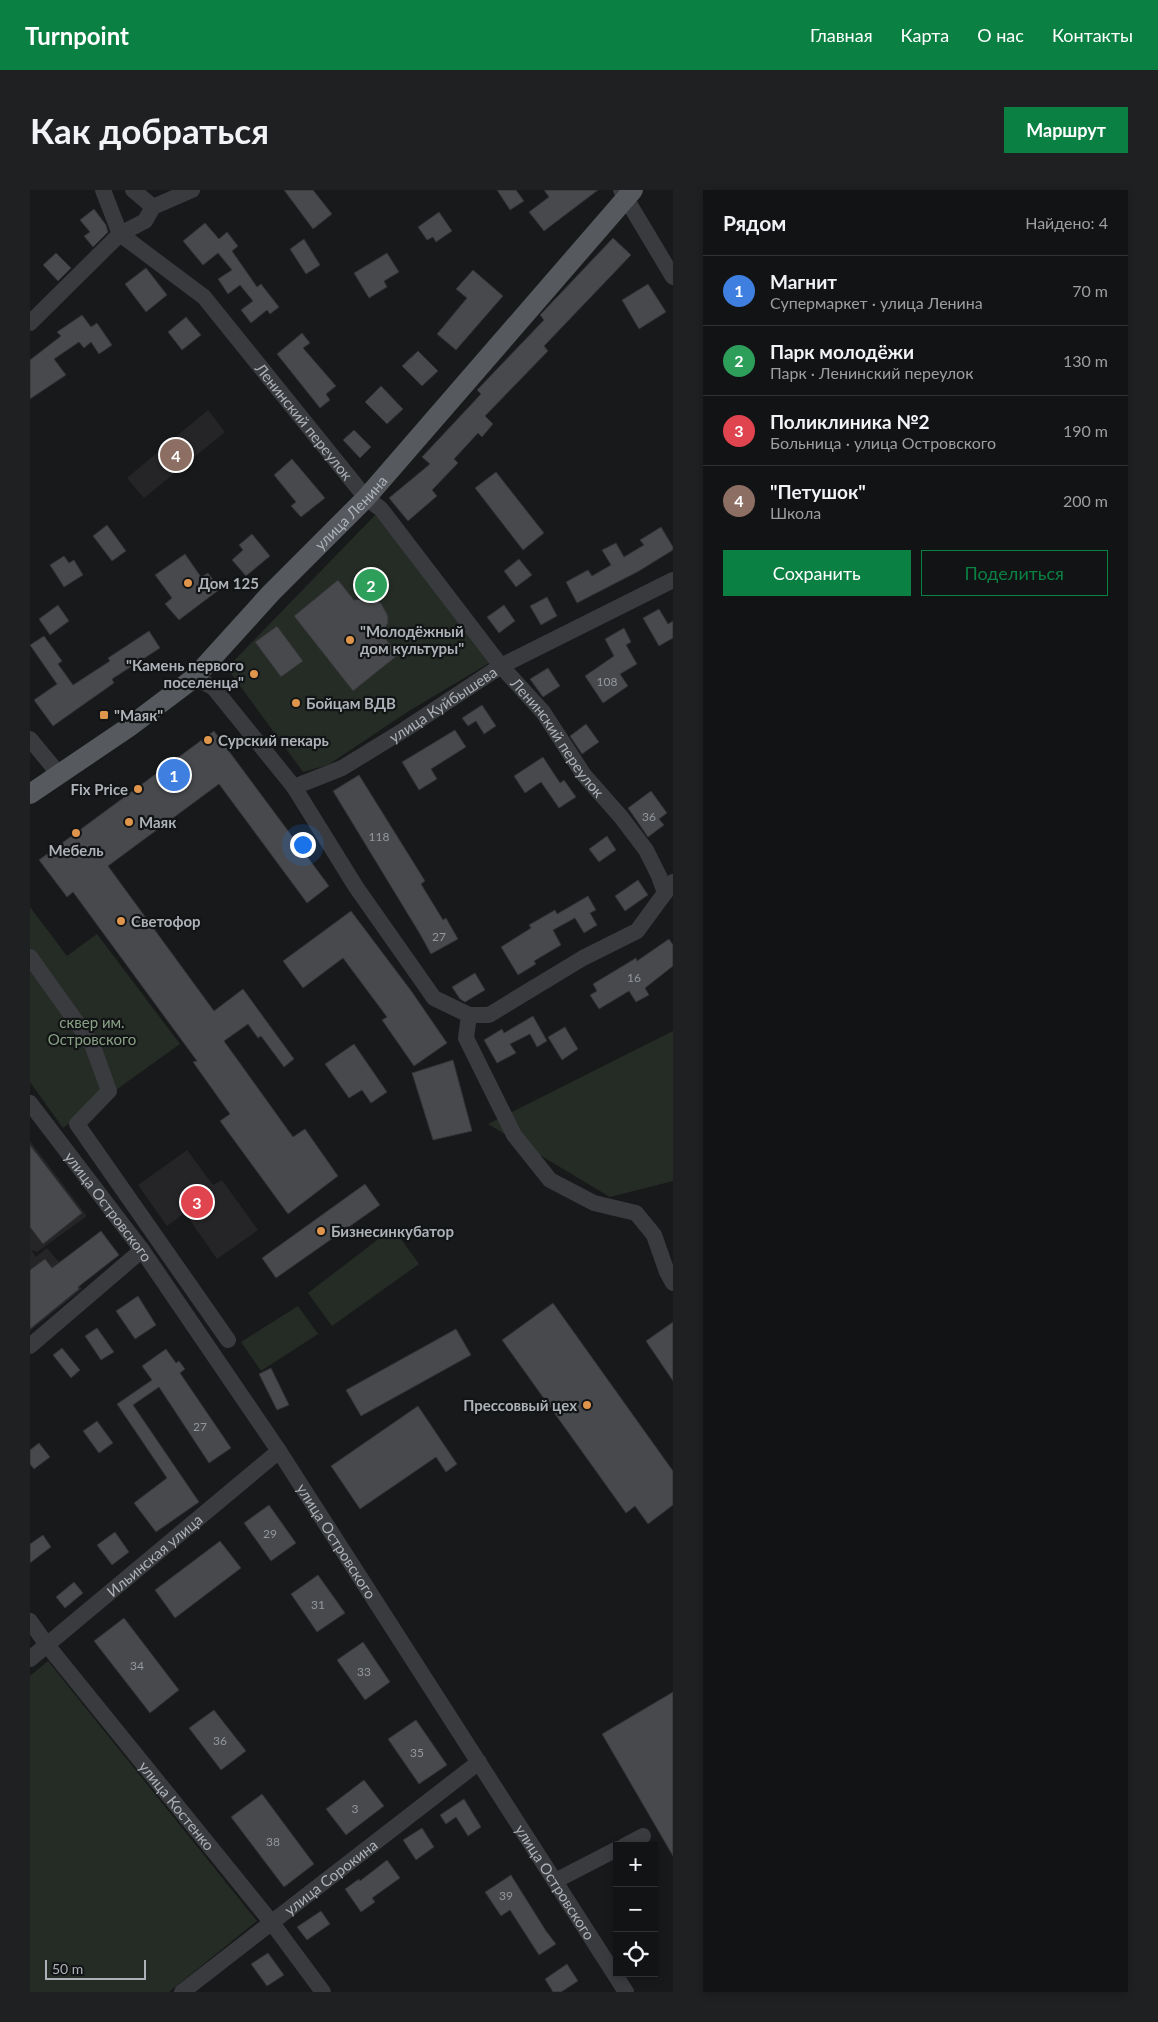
<!DOCTYPE html>
<html lang="ru">
<meta charset="utf-8">
<style>
body{margin:0;font-family:Lato,sans-serif;background:#1f2022;color:#f1f3f6}
.controls{position:absolute;right:15px;bottom:15px;display:grid;overflow:hidden;border-radius:0px;box-shadow:0 2px 8px #0003}
.controls button{width:45px;height:45px;display:grid;place-items:center;padding:0;border:0;border-bottom:1px solid #313234;background:#121314;color:#f1f3f6;font:25px sans-serif}
.scale{position:absolute;left:15px;bottom:12px;width:101px;box-sizing:border-box;padding-left:5px;border:2px solid #acb2b8;border-top:0;font-size:14px;line-height:18px;white-space:nowrap;color:#acb2b8;-webkit-text-stroke:4px #131415;paint-order:stroke}
.you{position:absolute;left:272px;top:654px;width:18px;height:18px;margin:-12px;border:4px solid #fff;border-radius:50%;background:#1a73e8;box-shadow:0 0 0 8px #1a73e833}
.badge{display:grid;place-items:center;width:32px;height:32px;border-radius:50%;background:#0b8043;color:#fff;font-size:16px;font-weight:700}
.pin{position:absolute;translate:-50% -50%;border:2px solid #fff;box-shadow:0 1px 5px #0006}
.list{margin:0;padding:0;list-style:none}
h2{display:flex;justify-content:space-between;align-items:center;height:65px;margin:0;padding:0 20px;font-size:21px}
h2 small{font-size:16px;font-weight:400;color:#9c9ea0}
.list li{display:grid;grid-template-columns:32px 1fr auto;gap:15px;align-items:center;box-sizing:border-box;height:70px;padding:0 20px;border-top:1px solid #313234}
.list b{display:block;font-size:19px;white-space:nowrap}
.list p{margin:0;font-size:16px;white-space:nowrap;color:#9c9ea0}
.list em{font-size:16px;font-style:normal;color:#9c9ea0}
.actions{display:flex;gap:10px;padding:15px 20px}
.actions a{flex:1;padding:11px 0;border:1px solid #0b8043;border-radius:0px;text-align:center;font-size:18px;color:#0b8043}
.actions .main{background:#0b8043;color:#fff}
.icon{flex:none;width:28px;height:28px;fill:none;stroke:currentColor;stroke-width:2;stroke-linecap:round;stroke-linejoin:round}
.map{position:relative;flex:none;width:643px;height:1802px;overflow:hidden;border-radius:0px}
header{display:flex;align-items:center;gap:30px;box-sizing:border-box;height:70px;padding:0 25px;background:#0b8043;color:#fff}
header strong{font-size:24px}
nav{display:flex;gap:28px;margin-inline-start:auto;font-size:18px}
.intro{display:flex;align-items:center;justify-content:space-between;box-sizing:border-box;height:120px;padding:0 30px}
h1{margin:0;font-size:35px}
.button{padding:12px 22px;border-radius:0px;background:#0b8043;color:#fff;font-size:18px;font-weight:700}
main{display:flex;gap:30px;padding:0 30px}
aside{flex:1;background:#121314;border-radius:0px;box-shadow:0 2px 8px #0003}
.map>svg:first-child{display:block}
.built{fill:#252527}
.green{fill:#252c25}
.building{fill:#48494c;stroke:#333336}
.lines{fill:none;stroke-linecap:round;stroke-linejoin:round}
.minor{stroke:#3a3b3f;stroke-width:16}
.major{stroke:#56595d;stroke-width:20}
.poi-dot{fill:#df954b;stroke:#131415;stroke-width:2}
.labels{text-anchor:middle;dominant-baseline:central;stroke-width:4.5;stroke-linejoin:round;paint-order:stroke}
.number-label{font-size:12px;fill:#93989d}
.street-label{font-size:15px;fill:#acb2b8;stroke:#131415}
.poi-label{font-size:15px;font-weight:bold;fill:#acb2b8;stroke:#131415;text-anchor:start}
.park-label{font-size:15px;fill:#88a185;stroke:#131415}
</style>
<header>
<strong>Turnpoint</strong>
<nav><a>Главная</a><a>Карта</a><a>О нас</a><a>Контакты</a></nav>
</header>
<div class="intro"><h1>Как добраться</h1><a class="button">Маршрут</a></div>
<main>
<div class="map">
<svg width="643" height="1802" viewBox="0 0 643 1802">
<rect width="100%" height="100%" fill="#18191a"/>
<g class="built">
<path d="M178,220l17,22 -81,66 -17,-20z"/>
<path d="M0,951l57,75 -50,36 -6,-2 5,7 11,-9 35,41 -52,42z"/>
<path d="M157,960l26,35 9,-5 36,50 -41,29 -32,-46 -18,13 -29,-41z"/>
</g>
<g class="green">
<path d="M351,319l110,153 -82,49 -81,54 -25,7 -76,-104z"/>
<path d="M0,717l37,49 30,-22 83,110 -117,84 -33,-46z"/>
<path d="M643,841v150l-63,16 -122,-73z"/>
<path d="M363,1038l26,36 -87,62 -24,-33z"/>
<path d="M268,1116l20,28 -57,37 -20,-29z"/>
<path d="M18,1471l209,260 -88,71h-139v-316z"/>
</g>
<g class="building">
<path d="M254,0h29l19,24 -19,15z"/>
<path d="M467,0h19l8,11 -14,9z"/>
<path d="M514,0h54l-54,41 -15,-19 20,-15z"/>
<path d="M64,19l12,16 2,7 -15,15 -9,-11 6,-4 -10,-12z"/>
<path d="M409,22l13,19 -16,11 -3,-5 -6,3 -9,-13z"/>
<path d="M175,33l14,16 8,-7 11,14 -6,5 25,36 4,-3 18,23 -9,7 -3,-4 -16,13 -10,-13 12,-9 -13,-16 -12,9 -10,-15 14,-9 -14,-17 -15,12 -20,-24z"/>
<path d="M583,48l18,17 -87,91 4,5 -63,65 8,8 -11,13 -4,-4 -24,26 4,4 -26,27 5,6 -29,25 -19,-23 41,-34 -8,-7 59,-63 -4,-4 67,-70 -4,-5z"/>
<path d="M274,49l16,26 -14,9 -16,-25z"/>
<path d="M26,63l15,15 -13,13 -15,-16z"/>
<path d="M357,63l12,19 -15,9 3,6 -18,11 -15,-25z"/>
<path d="M116,78l21,27 -21,17 -21,-28z"/>
<path d="M443,80l30,26 -47,54 -19,-16 30,-36 -11,-9z"/>
<path d="M618,94l18,28 -27,17 -17,-29z"/>
<path d="M52,125l9,12 6,-4 15,22 -13,9 -8,-12 -7,6 -5,-6 -25,17 12,16 -36,24v-39l31,-24 -4,-4z"/>
<path d="M156,127l15,18 -19,15 -14,-18z"/>
<path d="M272,143l8,10 -7,5 33,38 -10,8 4,6 -10,8 -43,-54z"/>
<path d="M388,161l20,20 -16,15 -20,-20z"/>
<path d="M351,196l22,23 -16,15 -22,-22z"/>
<path d="M324,240l17,17 -11,11 -17,-18z"/>
<path d="M262,269l33,39 -24,19 -10,-11 5,-4 -22,-27z"/>
<path d="M466,282l48,61 -21,17 -48,-62z"/>
<path d="M77,335l19,26 -14,10 -19,-25z"/>
<path d="M631,337l12,20v3l-34,21 -62,32 -11,-21 22,-12 4,6 19,-11 -9,-15 14,-7 8,14 20,-12 -4,-5z"/>
<path d="M222,344l18,22 -24,20 -14,-16 11,-10 -4,-5z"/>
<path d="M155,364l16,23 7,-4 12,16 -41,31 -14,-16 7,-6 -17,-23z"/>
<path d="M34,366l5,7 5,-3 9,15 -19,12 -14,-22z"/>
<path d="M489,369l13,16 -16,12 -12,-16z"/>
<path d="M308,390l16,20 14,-2 13,5 7,13v7l-6,11 16,21 -45,36 -59,-75z"/>
<path d="M517,407l10,19 -16,9 -11,-19z"/>
<path d="M28,415l11,16 -19,14 -11,-16z"/>
<path d="M474,415l11,16 -16,12 -12,-16z"/>
<path d="M629,419l9,15 5,-3v17l-14,8 -16,-28z"/>
<path d="M247,436l26,35 -22,16 -26,-35z"/>
<path d="M594,438l7,14 -5,3 11,19 -17,10 8,12 -25,17 -18,-27 29,-20 -9,-17z"/>
<path d="M119,441l11,17 -48,31 2,4 -61,43 -19,-26 23,-16 -27,-39 14,-9 18,25 -4,3 15,21 37,-24 -2,-3z"/>
<path d="M518,478l12,18 -17,11 -13,-18z"/>
<path d="M452,515l14,21 -12,8 -8,-13 -8,5 -6,-8z"/>
<path d="M556,534l13,18 -17,12 -12,-18z"/>
<path d="M425,540l11,17 -35,22 6,10 -18,11 -17,-28z"/>
<path d="M184,541l115,155 -22,17 -88,-119 -111,82 106,145 29,-22 51,70 -10,8 -23,-31 -3,2 -10,-14 -24,17 69,96 12,-8 33,47 -50,38 -68,-93 10,-7 -37,-52 4,-1 -124,-169 -6,5 -28,-37z"/>
<path d="M513,567l17,26 4,-3 12,17 -17,11 -18,-26 -16,11 -11,-17z"/>
<path d="M329,585l66,106 -4,3 22,36 3,-2 12,21 -27,15 -11,-20 -87,-143z"/>
<path d="M621,601l16,22 -8,6 5,6 -16,12 -20,-29z"/>
<path d="M577,646l9,14 -17,12 -10,-13z"/>
<path d="M608,690l10,15 -23,16 -10,-15z"/>
<path d="M558,706l8,14 -6,3 7,12 -13,8 -9,-15 -22,12 8,15 -27,16 2,3 -18,11 -17,-28 30,-19 -2,-3 26,-15 2,4z"/>
<path d="M321,721l61,81 35,51 -33,23 -32,-46 5,-3 -44,-59 -40,30 -20,-27z"/>
<path d="M639,749l4,6v21l-28,22 4,7 -13,7 -7,-11 -30,18 -9,-14 7,-4 -4,-7 43,-26 1,3z"/>
<path d="M445,783l10,17 -20,12 -5,-3 -8,-12z"/>
<path d="M503,826l14,25 -10,6 -7,-13 -20,10 6,9 -19,10 -13,-23 18,-11 2,4z"/>
<path d="M535,837l13,22 -16,11 -14,-23z"/>
<path d="M324,854l33,48 -16,11 -9,-13 -13,8 -24,-34z"/>
<path d="M423,870l19,71 -39,9 -21,-67z"/>
<path d="M0,955l52,68 -39,31 -13,-17z"/>
<path d="M335,994l15,21 -104,73 -14,-20z"/>
<path d="M71,1041l18,24 -41,32 1,2 -49,40v-59l15,-11 7,9z"/>
<path d="M108,1106l18,29 -21,14 -19,-28z"/>
<path d="M523,1113l120,168v34l-25,19 -13,-18 -9,7 -124,-173z"/>
<path d="M643,1132v59l-27,-40z"/>
<path d="M67,1138l17,24 -13,8 -16,-24z"/>
<path d="M426,1139l15,26 -110,61 -15,-26z"/>
<path d="M32,1158l18,22 -9,8 -18,-23z"/>
<path d="M136,1159l10,14 3,-2 6,8 -5,4 51,75 -22,15 -50,-76 -26,18 66,97 -43,30 -22,-29 33,-25 -50,-74 35,-24 -10,-14z"/>
<path d="M241,1178l18,37 -12,5 -18,-36z"/>
<path d="M388,1216l39,58 -11,8 -10,-15 -76,52 -29,-43z"/>
<path d="M67,1231l16,22 -14,10 -16,-22z"/>
<path d="M9,1253l11,14 -16,12 -4,-5v-14z"/>
<path d="M239,1315l27,38 -25,18 -27,-38z"/>
<path d="M85,1342l14,20 -17,13 -15,-20z"/>
<path d="M13,1345l8,12 -21,16v-19z"/>
<path d="M190,1351l21,27 -66,50 -20,-28z"/>
<path d="M288,1385l27,38 -28,19 -26,-38z"/>
<path d="M44,1392l9,11 -18,15 -9,-11z"/>
<path d="M94,1428l55,72 -29,23 -56,-72z"/>
<path d="M333,1452l27,40 -25,18 -28,-40z"/>
<path d="M643,1502v164l-71,-122z"/>
<path d="M184,1520l32,41 -25,19 -32,-42z"/>
<path d="M386,1530l31,45 -28,19 -31,-45z"/>
<path d="M334,1590l20,26 -38,29 -20,-26z"/>
<path d="M232,1604l52,70 -30,23 -53,-70z"/>
<path d="M434,1609l17,28 -13,9 -12,-19 -10,7 -6,-9z"/>
<path d="M392,1638l12,19 -18,13 -13,-20z"/>
<path d="M357,1670l13,18 -28,20 3,4 -14,10 -16,-23 14,-10 1,2z"/>
<path d="M481,1685l35,56 10,13 -17,11 -29,-45 -9,6 -16,-24z"/>
<path d="M291,1721l9,13 -23,16 -10,-13z"/>
<path d="M238,1763l16,22 -17,11 -16,-22z"/>
<path d="M537,1774l11,17 -17,11h-8l-8,-13z"/>
</g>
<g class="lines">
<g class="minor">
<path id="s1" d="M73,0l17,44 84,63 162,201 15,11 120,157 42,46 41,63 37,42 25,33 13,26 6,17"/>
<path d="M103,0l20,17"/>
<path d="M591,0l52,87"/>
<path d="M0,133l90,-89 25,-13 8,-14 39,-17"/>
<path d="M164,488l19,9 81,100 62,100 78,111 35,17 -3,23 48,97 36,45 44,23 42,10 18,22 13,37 6,11"/>
<path d="M0,549l28,34"/>
<path id="s2" d="M264,597l48,-19 62,-38 97,-64 172,-86"/>
<path d="M0,767l62,87 17,47 -32,33 151,216"/>
<path d="M439,825h20l94,-57 54,-27 36,-49"/>
<path id="s3" d="M0,913l112,147 137,201 347,541"/>
<path d="M0,1156l112,-96"/>
<path id="s4" d="M0,1431l17,24 225,278 51,69"/>
<path id="s5" d="M0,1469l249,-208"/>
<path d="M594,1656l19,-10"/>
<path d="M525,1691l62,-32"/>
<path id="s6" d="M152,1802l297,-230"/>
</g>
<path class="major" id="s7" d="M0,604l99,-67 65,-49 77,-85 95,-95 267,-308"/>
</g>
<g class="poi-dot">
<circle cx="158" cy="393" r="5"/>
<circle cx="320" cy="450" r="5"/>
<circle cx="224" cy="484" r="5"/>
<circle cx="266" cy="513" r="5"/>
<rect x="69" y="520" width="10" height="10" rx="2.5"/>
<circle cx="178" cy="550" r="5"/>
<circle cx="108" cy="599" r="5"/>
<circle cx="99" cy="632" r="5"/>
<circle cx="46" cy="643" r="5"/>
<circle cx="91" cy="731" r="5"/>
<circle cx="291" cy="1041" r="5"/>
<circle cx="557" cy="1215" r="5"/>
</g>
<g class="labels">
<g class="number-label">
<text x="577" y="491">108</text>
<text x="619" y="626">36</text>
<text x="349" y="646">118</text>
<text x="409" y="746">27</text>
<text x="604" y="787">16</text>
<text x="170" y="1236">27</text>
<text x="240" y="1343">29</text>
<text x="288" y="1414">31</text>
<text x="107" y="1475">34</text>
<text x="334" y="1481">33</text>
<text x="190" y="1550">36</text>
<text x="387" y="1562">35</text>
<text x="325" y="1618">3</text>
<text x="243" y="1651">38</text>
<text x="476" y="1705">39</text>
</g>
<g class="street-label">
<text stroke="none"><textPath href="#s1" startOffset="312">Ленинский переулок</textPath></text>
<text stroke="none"><textPath href="#s7" startOffset="429">улица Ленина</textPath></text>
<text stroke="none"><textPath href="#s2" startOffset="171">улица Куйбышева</textPath></text>
<text stroke="none"><textPath href="#s1" startOffset="718">Ленинский переулок</textPath></text>
<text stroke="none"><textPath href="#s3" startOffset="130">улица Островского</textPath></text>
<text stroke="none"><textPath href="#s3" startOffset="535">улица Островского</textPath></text>
<text stroke="none"><textPath href="#s5" startOffset="162">Ильинская улица</textPath></text>
<text stroke="none"><textPath href="#s4" startOffset="236">улица Костенко</textPath></text>
<text stroke="none"><textPath href="#s6" startOffset="188">улица Сорокина</textPath></text>
<text stroke="none"><textPath href="#s3" startOffset="940">улица Островского</textPath></text>
</g>
<g class="poi-label">
<text x="168" y="393">Дом 125</text>
<text x="330" y="441">"Молодёжный<tspan x="330" dy="17">дом культуры"</tspan></text>
<text x="214" y="475" text-anchor="end">"Камень первого<tspan x="214" dy="17">поселенца"</tspan></text>
<text x="276" y="513">Бойцам ВДВ</text>
<text x="84" y="525">"Маяк"</text>
<text x="188" y="550">Сурский пекарь</text>
<text x="98" y="599" text-anchor="end">Fix Price</text>
<text x="109" y="632">Maяк</text>
<text x="46" y="660" text-anchor="middle">Мебель</text>
<text x="101" y="731">Светофор</text>
<text x="301" y="1041">Бизнесинкубатор</text>
<text x="547" y="1215" text-anchor="end">Прессоввый цех</text>
</g>
<g class="park-label">
<text x="62" y="832">сквер им.<tspan x="62" dy="17">Островского</tspan></text>
</g>
</g>
</svg>
<div class="controls">
<button>+</button>
<button>−</button>
<button><svg class="icon" aria-label="locate" viewBox="0 0 24 24"><circle cx="12" cy="12" r="6"/><path d="M12 2v4M12 18v4M2 12h4M18 12h4"/></svg></button>
</div>
<div class="scale">50 m</div>
<div class="you"></div>
<div class="pin badge" style="left:144px;top:585px;background:#3f7fe0">1</div>
<div class="pin badge" style="left:341px;top:395px;background:#2e9e5b">2</div>
<div class="pin badge" style="left:167px;top:1012px;background:#e0444e">3</div>
<div class="pin badge" style="left:146px;top:265px;background:#8d6e63">4</div>
</div>
<aside>
<h2>Рядом<small>Найдено: 4</small></h2>
<ul class="list">
<li><span class="badge" style="background:#3f7fe0">1</span><div><b>Магнит</b><p>Супермаркет · улица Ленина</p></div><em>70 m</em></li>
<li><span class="badge" style="background:#2e9e5b">2</span><div><b>Парк молодёжи</b><p>Парк · Ленинский переулок</p></div><em>130 m</em></li>
<li><span class="badge" style="background:#e0444e">3</span><div><b>Поликлиника №2</b><p>Больница · улица Островского</p></div><em>190 m</em></li>
<li><span class="badge" style="background:#8d6e63">4</span><div><b>&quot;Петушок&quot;</b><p>Школа</p></div><em>200 m</em></li>
</ul>
<div class="actions"><a class="main">Сохранить</a><a>Поделиться</a></div>
</aside>
</main>
